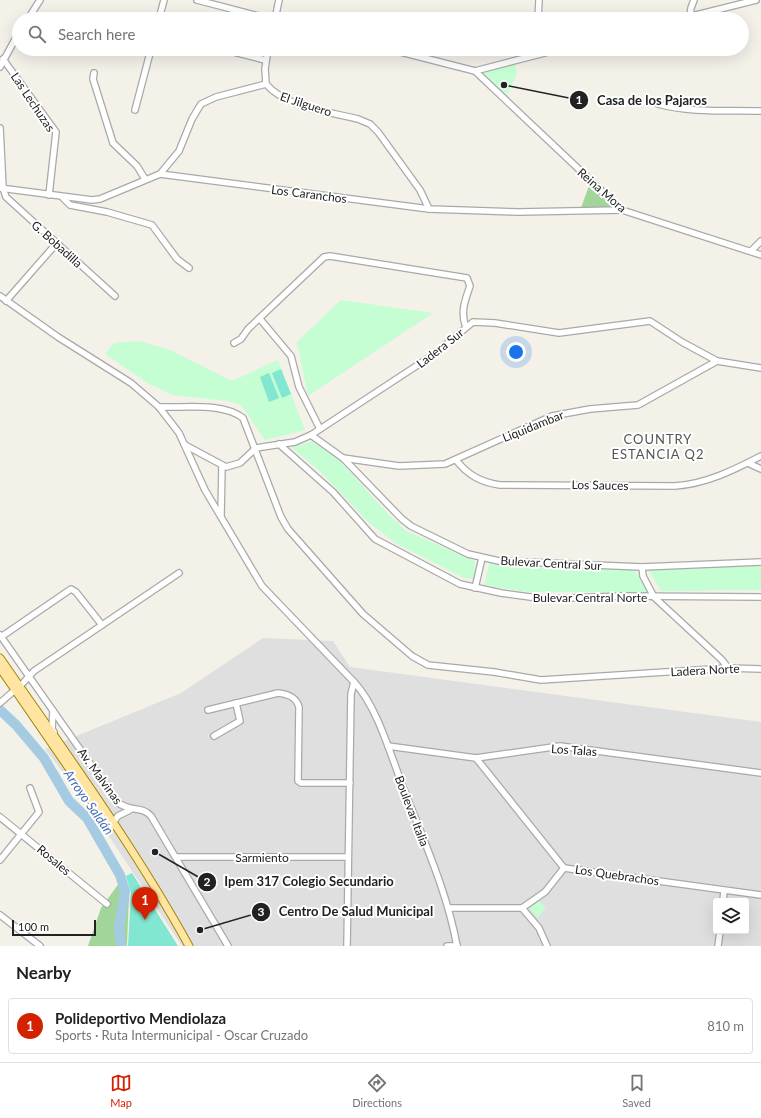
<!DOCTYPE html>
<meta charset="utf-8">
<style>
body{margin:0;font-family:Lato,sans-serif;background:#f6f6f6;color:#202124}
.controls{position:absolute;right:12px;bottom:12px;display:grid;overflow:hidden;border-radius:4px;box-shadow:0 4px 16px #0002}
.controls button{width:36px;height:36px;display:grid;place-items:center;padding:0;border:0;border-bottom:1px solid #e0e0e0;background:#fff;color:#202124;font:20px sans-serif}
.scale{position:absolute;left:12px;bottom:10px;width:84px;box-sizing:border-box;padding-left:4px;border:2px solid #222;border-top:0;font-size:11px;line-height:14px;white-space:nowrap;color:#222;-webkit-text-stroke:3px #fff;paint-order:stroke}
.you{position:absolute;left:516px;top:352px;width:14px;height:14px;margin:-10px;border:3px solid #fff;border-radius:50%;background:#1a73e8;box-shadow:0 0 0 6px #1a73e833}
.badge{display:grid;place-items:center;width:26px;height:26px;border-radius:50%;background:#d42200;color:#fff;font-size:13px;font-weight:700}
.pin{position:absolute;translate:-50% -33px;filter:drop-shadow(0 1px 2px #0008)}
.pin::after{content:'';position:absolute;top:21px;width:14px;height:12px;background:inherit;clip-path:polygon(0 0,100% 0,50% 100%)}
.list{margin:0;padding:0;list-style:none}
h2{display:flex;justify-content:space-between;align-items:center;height:52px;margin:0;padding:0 16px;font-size:17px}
h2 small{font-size:13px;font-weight:400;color:#757577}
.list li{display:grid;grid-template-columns:26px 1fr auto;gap:12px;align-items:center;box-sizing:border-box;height:56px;margin:0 8px 8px;padding:0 8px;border:1px solid #e0e0e0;border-radius:4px}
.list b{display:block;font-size:15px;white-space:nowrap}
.list p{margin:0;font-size:13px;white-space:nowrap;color:#757577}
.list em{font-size:13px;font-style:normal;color:#757577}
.icon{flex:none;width:22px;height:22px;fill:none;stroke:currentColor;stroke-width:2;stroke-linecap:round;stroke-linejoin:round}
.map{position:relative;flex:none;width:761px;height:946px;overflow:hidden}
.search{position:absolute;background:#fff;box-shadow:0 4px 16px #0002;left:12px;right:12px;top:12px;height:44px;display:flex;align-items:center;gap:10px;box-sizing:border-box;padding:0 14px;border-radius:22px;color:#757577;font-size:15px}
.sheet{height:116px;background:#fff}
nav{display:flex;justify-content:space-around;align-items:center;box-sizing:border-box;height:56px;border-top:1px solid #e0e0e0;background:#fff;font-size:11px;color:#757577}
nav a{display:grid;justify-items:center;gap:2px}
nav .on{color:#d42200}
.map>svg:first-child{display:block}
.residential{fill:#e0dfdf;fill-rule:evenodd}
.forest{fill:#a2d59a}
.park{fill:#c4fed2}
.pitch{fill:#81e7d0}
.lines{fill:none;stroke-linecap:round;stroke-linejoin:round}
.river{stroke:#a5cbe3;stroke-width:10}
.minor-casing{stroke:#a9a9a9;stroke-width:8}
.major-casing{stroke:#a08500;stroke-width:9}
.minor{stroke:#fff;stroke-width:5.5}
.major{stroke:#ffe5a1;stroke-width:7}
.labels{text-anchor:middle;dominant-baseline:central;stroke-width:4;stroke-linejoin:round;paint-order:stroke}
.street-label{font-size:12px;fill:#222;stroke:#fff}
.neighbourhood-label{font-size:13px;letter-spacing:1px;fill:#555;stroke:#fff}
.water-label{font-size:13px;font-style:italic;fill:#446dbc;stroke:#fff}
.leader{fill:none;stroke:#222;stroke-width:1.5}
.callout-dot{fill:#222;stroke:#fff;stroke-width:1.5}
.mark-label{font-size:12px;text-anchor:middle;font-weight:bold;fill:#fff}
.callout-label{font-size:13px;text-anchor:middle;font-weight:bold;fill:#222;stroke:#fff;stroke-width:4;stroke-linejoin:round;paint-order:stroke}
</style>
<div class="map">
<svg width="761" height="946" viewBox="0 0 761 946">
<rect width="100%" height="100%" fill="#f3f1e8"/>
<path class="residential" d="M263,638l70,3 17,26 411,55v224h-579l-94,-141 -43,-56 136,-56zM716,901h30v30h-30z"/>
<g class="forest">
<path d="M590,183l21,22 -2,4 -28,-1z"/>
<path d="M125,875l4,19 -2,52h-39l13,-38z"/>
</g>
<g class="park">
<path d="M515,64l2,10 -10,21 -25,-23z"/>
<path d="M341,300l92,13 -125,83 -11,-54z"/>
<path d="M139,341l31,9 62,31 46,-21 27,70 -40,10 -24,-35 -14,-4 -54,-6 -24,-11 -44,-30 9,-11z"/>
<path d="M312,441l26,18 50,55 18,17 69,30 -1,18 -10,-1 -67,-34 -29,-22 -46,-49 -32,-27 12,-1z"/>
<path d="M490,562l32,5 112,2 14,23h-121l-43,-7z"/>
<path d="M761,565v25l-100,1 -13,-22z"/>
<path d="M539,901l7,6 -8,11 -9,-9z"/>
</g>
<g class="pitch">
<path d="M281,369l10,25 -9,4 -10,-25z"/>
<path d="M269,373l10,25 -10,4 -9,-25z"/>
<path d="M132,873l46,73h-50l3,-53 -5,-17z"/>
</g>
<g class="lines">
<path class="river" d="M0,710l16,15 28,33 25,43 18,17 33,57 5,16 -6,36 2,19"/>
<g class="minor-casing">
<g id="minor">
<path d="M197,0l73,19"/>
<path d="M690,16l1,-8 3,-8"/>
<path d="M28,19l12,-19"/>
<path d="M159,19l5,-19"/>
<path d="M275,19l4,-19"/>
<path d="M538,19l1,-19"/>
<path d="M680,19l76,-19"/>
<path d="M222,49l43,11"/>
<path d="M389,49l86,22 85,-22"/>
<path d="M3,59l53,73 -7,63"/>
<path d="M0,67l19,-35"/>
<path d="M475,71l147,139 139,45"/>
<path d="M94,73l-1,6 20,64 24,23 8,13"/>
<path d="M266,84c19,23 64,28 92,35l12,5 8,8 42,58 9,19"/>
<path d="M266,84l-1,-15 3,-20"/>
<path d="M658,104c32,9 70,6 103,7"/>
<path d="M135,110l16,-61"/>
<path d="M0,128l3,60 3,9 109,99"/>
<path d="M160,174l19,-23 13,-32 9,-15 15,-7 50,-13"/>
<path d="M0,188l92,12 8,-1 60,-25 269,35 90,3 103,-2"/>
<path d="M63,198l7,7 37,7 45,13 25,34 12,9"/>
<path d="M751,251l10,-10"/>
<path d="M0,296l58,41 73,46 28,24 20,26 26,57 57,96 92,96 -3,12 -4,252"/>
<path d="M6,301l50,-57"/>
<path d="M260,319l31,37 8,31 21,42"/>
<path d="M234,343l7,-4 7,-10 76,-72 6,-1 137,22 3,8c-5,14 -10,27 -4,41"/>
<path d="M159,407c25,1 64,-5 84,11l38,99 7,12 75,85 49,42 16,9 66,7 47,8 187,-12 33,1"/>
<path d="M311,435l32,23 59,61 9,7 57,28 31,7 143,6 119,-5"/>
<path d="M279,444l54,48 42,47 85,45 41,9 44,6 76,-3 140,1"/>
<path d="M185,445l41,22 14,-4 16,-15 39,-6 16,-7 122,-80 40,-33 22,1 64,10 91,-12 32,21 35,19 44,7"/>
<path d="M343,458l56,8 46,-2 107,-48 38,-7 48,-4 79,-44"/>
<path d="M456,460c12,15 24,22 44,25l175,1c31,-2 59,-16 86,-30"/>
<path d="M748,463l13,6"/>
<path d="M221,515l1,-49"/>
<path d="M642,567l1,9 11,21 68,63 6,8"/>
<path d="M475,588l7,-30"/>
<path d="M0,635l117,167c14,11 24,3 34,14l77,130"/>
<path d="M1,637l70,-48 5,3 26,33"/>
<path d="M354,682c23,24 37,74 49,105 20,52 44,104 54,159"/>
<path d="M0,703l23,-20 11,-12 145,-98"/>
<path d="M208,710l70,-17c10,1 18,4 21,14l-1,74 3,2h49"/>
<path d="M53,711l-1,18 2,3"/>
<path d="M214,736l26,-15 -4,-18"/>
<path d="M388,746l88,12 84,-12 201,27"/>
<path d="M476,758l88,110"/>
<path d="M0,817l107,87"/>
<path d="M113,823l5,-7 12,-6"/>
<path d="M176,857h172"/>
<path d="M0,860l39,-48 -9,-24"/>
<path d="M564,868l197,27"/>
<path d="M723,901l1,-10"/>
<path d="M449,908h73l23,-16 19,-24"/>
<path d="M522,908l17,20 8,18"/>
<path d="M0,915l40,31"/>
<path d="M447,946h10"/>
<path d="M718,946l2,-15"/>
</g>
</g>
<g class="major-casing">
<g id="major">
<path d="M0,658c65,94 134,188 189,288"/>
<path d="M0,668l110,160"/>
</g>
</g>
<use href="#minor" class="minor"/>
<use href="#major" class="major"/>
</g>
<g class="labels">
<g class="street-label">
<text transform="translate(33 102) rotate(56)">Las Lechuzas</text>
<text transform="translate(306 104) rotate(18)">El Jilguero</text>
<text transform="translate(602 190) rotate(41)">Reina Mora</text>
<text transform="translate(309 194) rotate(7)">Los Caranchos</text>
<text transform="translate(57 244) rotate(42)">G. Bobadilla</text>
<text transform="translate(440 348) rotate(-38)">Ladera Sur</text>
<text transform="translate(533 426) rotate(-22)">Liquidambar</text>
<text transform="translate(600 485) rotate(1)">Los Sauces</text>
<text transform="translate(551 563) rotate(3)">Bulevar Central Sur</text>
<text x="590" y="597">Bulevar Central Norte</text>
<text transform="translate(705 670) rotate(-3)">Ladera Norte</text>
<text transform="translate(574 750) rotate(4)">Los Talas</text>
<text transform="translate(100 776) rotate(54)">Av. Malvinas</text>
<text transform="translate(412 811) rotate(69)">Boulevar Italia</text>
<text x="262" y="857">Sarmiento</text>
<text transform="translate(54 860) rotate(40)">Rosales</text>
<text transform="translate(617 875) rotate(8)">Los Quebrachos</text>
</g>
<g class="neighbourhood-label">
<text x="658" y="439">COUNTRY<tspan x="658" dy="15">ESTANCIA Q2</tspan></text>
</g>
<g class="water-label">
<text transform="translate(89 802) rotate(55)">Arroyo Saldán</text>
</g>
</g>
<path class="leader" d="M504 85L579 100M155 852L207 882M200 930L261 912"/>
<g class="callout-dot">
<circle cx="504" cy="85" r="4"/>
<circle cx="155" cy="852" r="4"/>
<circle cx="200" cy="930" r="4"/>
<circle cx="579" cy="100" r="10"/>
<circle cx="207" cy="882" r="10"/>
<circle cx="261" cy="912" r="10"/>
</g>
<g class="mark-label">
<text x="579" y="104">1</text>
<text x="207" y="886">2</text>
<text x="261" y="916">3</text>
</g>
<g class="callout-label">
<text x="652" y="105">Casa de los Pajaros</text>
<text x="309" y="886">Ipem 317 Colegio Secundario</text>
<text x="356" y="916">Centro De Salud Municipal</text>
</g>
</svg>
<div class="controls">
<button><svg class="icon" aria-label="layers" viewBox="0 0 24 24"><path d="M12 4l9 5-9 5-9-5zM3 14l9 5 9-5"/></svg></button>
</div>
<div class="scale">100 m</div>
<div class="you"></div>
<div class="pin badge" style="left:145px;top:920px">1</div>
<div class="search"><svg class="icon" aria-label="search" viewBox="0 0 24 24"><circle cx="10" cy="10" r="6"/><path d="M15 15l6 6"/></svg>Search here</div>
</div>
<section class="sheet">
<h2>Nearby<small></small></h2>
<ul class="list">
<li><span class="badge">1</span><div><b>Polideportivo Mendiolaza</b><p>Sports · Ruta Intermunicipal - Oscar Cruzado</p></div><em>810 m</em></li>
</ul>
</section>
<nav>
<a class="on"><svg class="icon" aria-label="map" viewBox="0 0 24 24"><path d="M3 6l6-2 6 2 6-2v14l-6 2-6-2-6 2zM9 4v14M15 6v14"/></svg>Map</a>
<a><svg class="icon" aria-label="directions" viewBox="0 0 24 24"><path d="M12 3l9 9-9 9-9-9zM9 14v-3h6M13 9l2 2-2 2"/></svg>Directions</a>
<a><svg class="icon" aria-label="saved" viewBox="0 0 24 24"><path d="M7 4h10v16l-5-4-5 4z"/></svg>Saved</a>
</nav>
